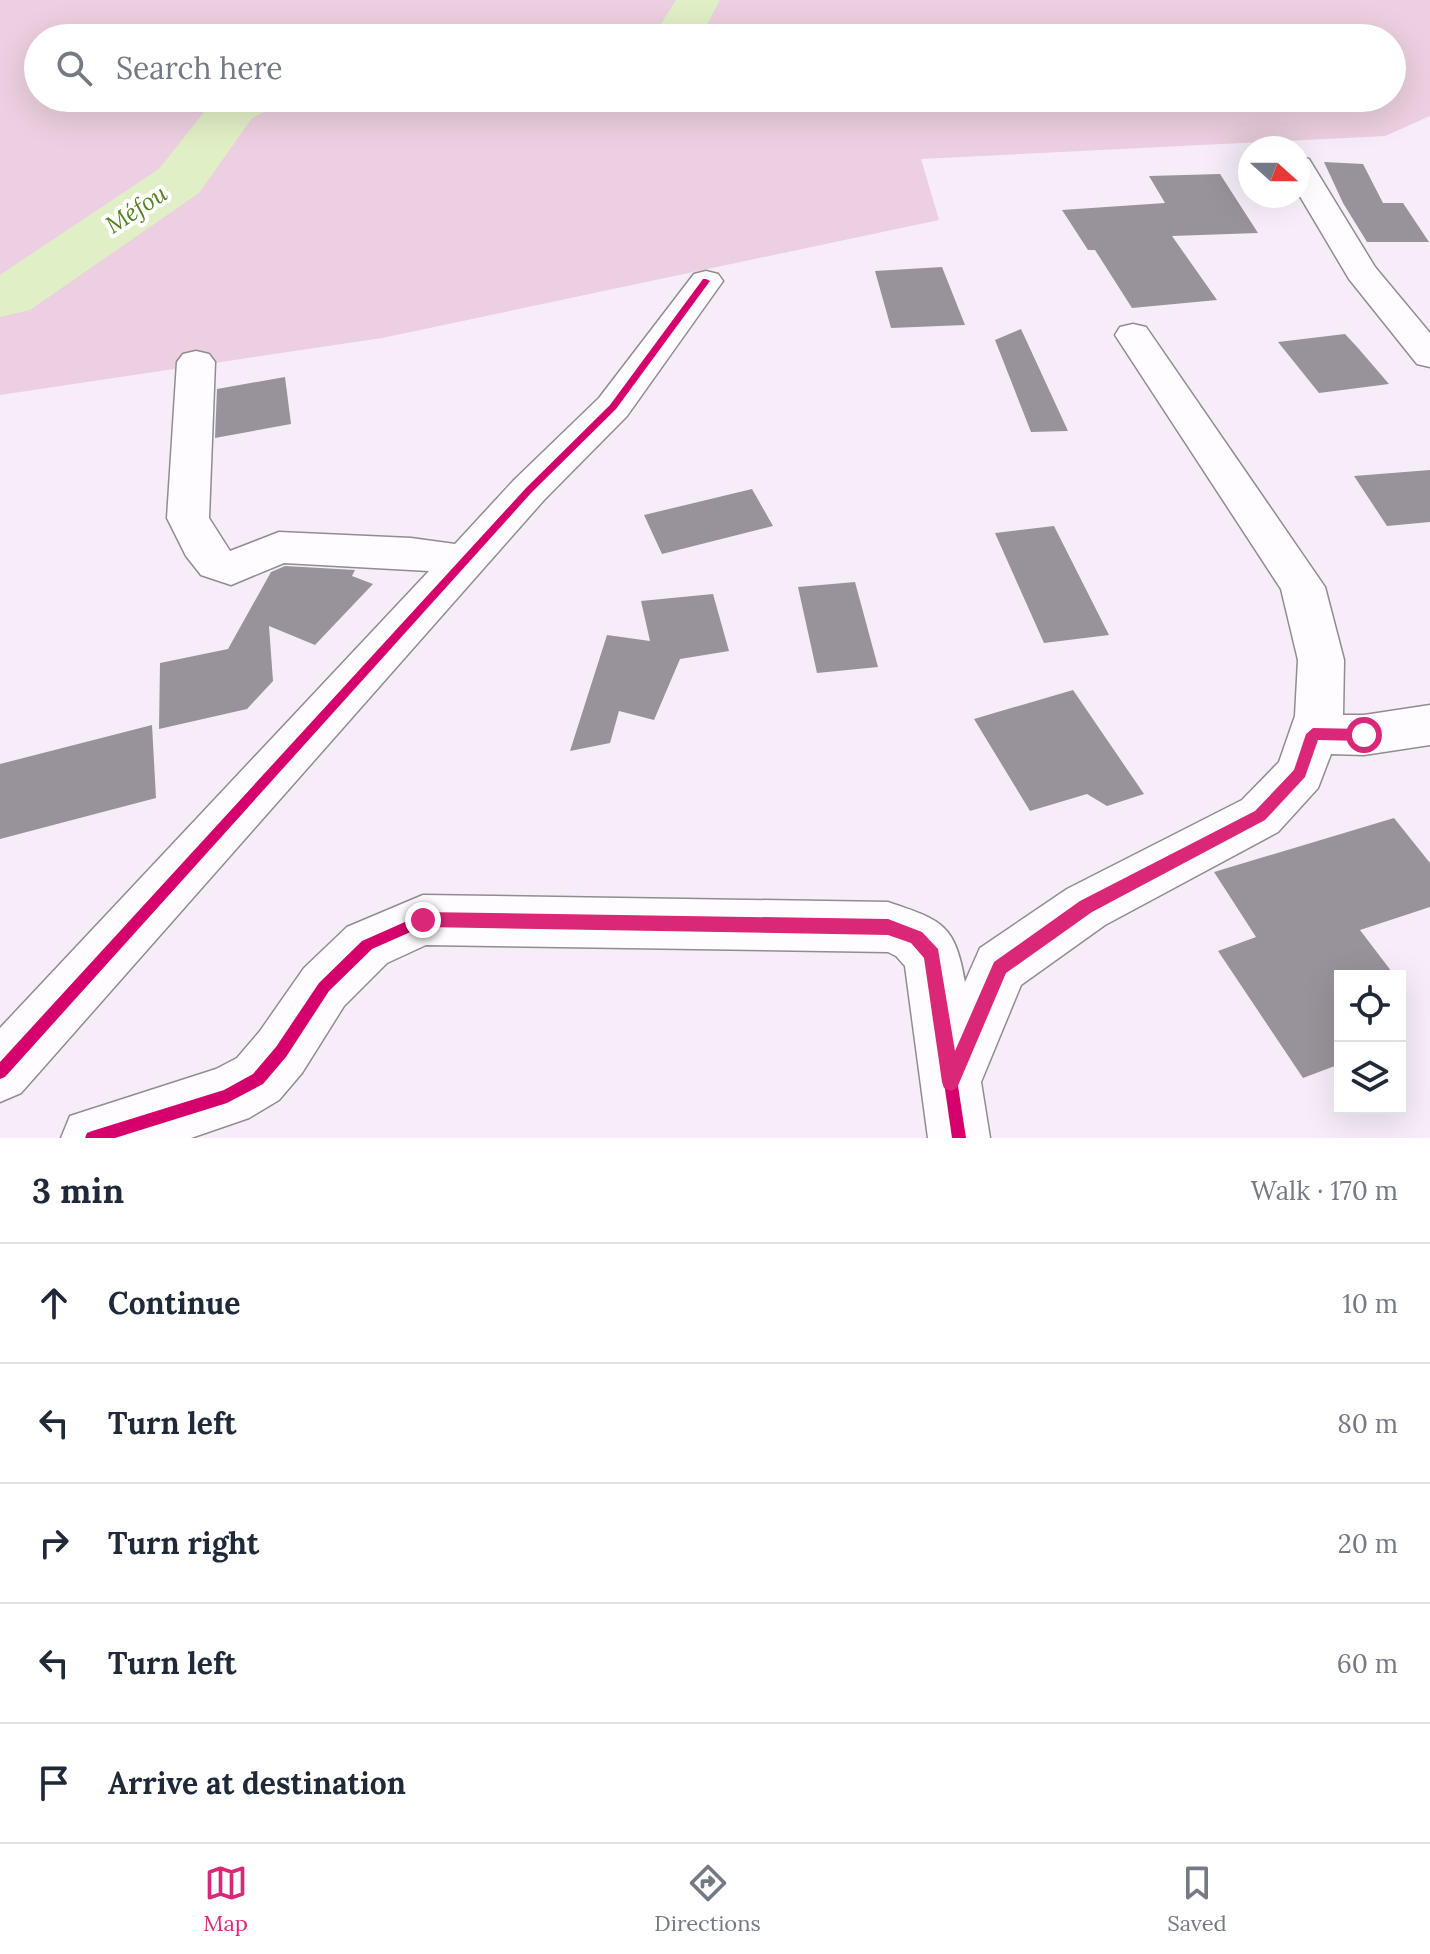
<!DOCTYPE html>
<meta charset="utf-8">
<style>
body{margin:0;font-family:Lora,serif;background:#f6f6f7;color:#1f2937}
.controls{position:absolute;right:24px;bottom:24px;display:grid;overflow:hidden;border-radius:0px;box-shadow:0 8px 32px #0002}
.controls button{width:72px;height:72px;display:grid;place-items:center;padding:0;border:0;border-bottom:2px solid #e0e1e3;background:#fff;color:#1f2937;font:40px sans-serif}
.compass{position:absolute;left:1238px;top:136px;width:72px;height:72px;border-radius:50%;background:#fff;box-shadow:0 8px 32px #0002;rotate:111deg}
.stop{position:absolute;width:24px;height:24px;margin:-18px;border:6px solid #db2777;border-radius:50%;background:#fff}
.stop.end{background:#db2777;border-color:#fff;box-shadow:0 2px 8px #0008}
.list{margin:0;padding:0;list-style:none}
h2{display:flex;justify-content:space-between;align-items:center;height:104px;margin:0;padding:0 32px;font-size:34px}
h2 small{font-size:26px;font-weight:400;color:#747a83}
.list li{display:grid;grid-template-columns:52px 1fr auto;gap:24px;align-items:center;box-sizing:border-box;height:120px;padding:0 32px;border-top:2px solid #e0e1e3}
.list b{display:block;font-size:30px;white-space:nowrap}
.list em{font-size:26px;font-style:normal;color:#747a83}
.icon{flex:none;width:44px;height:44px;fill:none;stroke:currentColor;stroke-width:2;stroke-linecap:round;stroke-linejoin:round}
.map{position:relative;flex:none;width:1430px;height:1138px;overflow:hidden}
.search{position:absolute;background:#fff;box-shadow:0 8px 32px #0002;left:24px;right:24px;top:24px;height:88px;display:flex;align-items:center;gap:20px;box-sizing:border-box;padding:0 28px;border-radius:44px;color:#747a83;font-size:30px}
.sheet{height:704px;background:#fff}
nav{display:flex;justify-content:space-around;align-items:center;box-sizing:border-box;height:112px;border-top:2px solid #e0e1e3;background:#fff;font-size:22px;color:#747a83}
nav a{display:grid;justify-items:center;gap:4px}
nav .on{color:#db2777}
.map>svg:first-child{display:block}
.green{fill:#eccfe0;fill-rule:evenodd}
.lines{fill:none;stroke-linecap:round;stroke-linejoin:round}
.river{fill:#e1efc6;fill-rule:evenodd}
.building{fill:#98939a}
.minor-casing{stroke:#908c91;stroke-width:3}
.minor{fill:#fefcfe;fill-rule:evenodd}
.cycleway-casing{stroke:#fff;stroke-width:5}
.cycleway{fill:#d6006c;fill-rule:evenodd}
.route{fill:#db2777}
.labels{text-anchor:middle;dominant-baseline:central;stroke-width:8;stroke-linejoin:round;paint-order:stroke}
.far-water-label{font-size:24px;font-style:italic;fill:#55821e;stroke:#fff}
</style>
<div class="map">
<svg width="1430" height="1138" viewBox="0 0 1430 1138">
<rect width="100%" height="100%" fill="#f6edf8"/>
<path class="green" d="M0,0h1430v116l-45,20 -464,23 18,61 -557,118 -382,57zM38,38h1354v60h-1354z"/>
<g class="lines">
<g class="river">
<path d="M676,0h44l-20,38h-48z"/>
<path d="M215,98h62l-7,11 -18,9 -53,75 -169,117 -30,7v-42l159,-106z"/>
</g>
</g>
<g class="building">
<path d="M1324,162l39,2 20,39h20l26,39h-62l-24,-39z"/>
<path d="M1220,174l38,59 -86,3 45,64 -85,8 -37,-58h-7l-26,-40 103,-7 -16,-27z"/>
<path d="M942,267l23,58 -74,3 -16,-57z"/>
<path d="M1021,329l47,102 -37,1 -36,-92z"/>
<path d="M1345,334l13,14 31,36 -70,9 -41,-51z"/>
<path d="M285,377l6,47 -76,14 2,-49z"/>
<path d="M1430,470v52l-43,4 -33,-50z"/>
<path d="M752,489l21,37 -111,28 -18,-39z"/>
<path d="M1054,526l55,109 -65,8 -49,-110z"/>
<path d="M285,566l70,4 -3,6 21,8 -58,61 -46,-19 4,55 -26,28 -88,20 1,-66 68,-14 43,-77z"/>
<path d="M855,582l23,85 -61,6 -19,-86z"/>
<path d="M713,594l16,57 -49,8 -26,61 -35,-9 -9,32 -40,8 37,-116 43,6 -9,-40z"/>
<path d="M1073,690l71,104 -37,12 -20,-12 -57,17 -56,-92z"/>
<path d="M152,725l4,73 -156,41v-75z"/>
<path d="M1394,818l36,45v44l-70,23 35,46h-55v88l-37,14 -85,-127 38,-14 -42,-65z"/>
</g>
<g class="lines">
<g class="minor-casing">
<g id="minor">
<path d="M1298,157l11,2 66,108 55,66v34l-13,-3 -68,-85 -51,-86z"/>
<path d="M706,271l12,3 5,7 -96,135 -83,84 -523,593 -21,9v-74l429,-457 -145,-8 -53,22 -30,-10 -15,-19 -19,-38 10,-156 6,-8 13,-3 13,3 6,8 -6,156 21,33 49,-19 132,6 44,6 59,-64 85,-82 95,-124z"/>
<path d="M1133,324l13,3 179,260 19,73 -1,55h21l66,-10v40l-66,10 -33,-1 -13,34 -40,44 -173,93 -84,60 -40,97 9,56h-62l-23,-172 -9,-10 -8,-4 -462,-7 -39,18 -43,43 -42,67 -23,27 -30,18 -58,20h-130l9,-22 146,-47 21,-11 23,-27 44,-63 43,-41 76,-32 465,7c53,18 67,21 77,80l15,-34 87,-59 175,-89 37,-38 16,-46 3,-56 -17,-71 -166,-254 5,-8z"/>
</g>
</g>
<use href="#minor" class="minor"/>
<g class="cycleway-casing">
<g id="cycleway">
<path d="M703,279h3l4,2 -94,128 -84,83 -527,585 -5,2v-17l526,-574 84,-83z"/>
<path d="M423,914l465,7 33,12 17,22 28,183h-14l-26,-181 -14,-16 -24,-8 -464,-7 -52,23 -43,42 -43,66 -23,27 -36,19 -112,35h-30l2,-5 5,-2 132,-41 29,-16 23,-27 43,-64 43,-42z"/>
</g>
</g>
<use href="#cycleway" class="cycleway"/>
</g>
<path class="route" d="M1313,728l51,1 7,6 -7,6 -46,-1 -13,37 -40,43 -173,92 -86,61 -49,115 -6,3 -7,-3 -2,-6 -18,-124 -13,-15 -23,-8 -465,-8 -8,-7 8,-8 465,7 34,13 16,17 17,102 39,-89 86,-61 175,-90 39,-41 12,-36z"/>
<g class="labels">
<g class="far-water-label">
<text transform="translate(136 209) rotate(-33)">Méfou</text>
</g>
</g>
</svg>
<div class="controls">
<button><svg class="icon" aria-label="locate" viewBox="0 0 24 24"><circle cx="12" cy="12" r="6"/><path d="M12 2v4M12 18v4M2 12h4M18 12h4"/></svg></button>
<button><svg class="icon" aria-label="layers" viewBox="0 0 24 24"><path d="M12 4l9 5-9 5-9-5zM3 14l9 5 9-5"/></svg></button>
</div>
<svg class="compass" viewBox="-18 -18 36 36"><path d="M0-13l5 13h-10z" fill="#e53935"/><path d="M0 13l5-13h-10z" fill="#747a83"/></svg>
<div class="stop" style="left:1364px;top:735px"></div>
<div class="stop end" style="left:423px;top:920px"></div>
<div class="search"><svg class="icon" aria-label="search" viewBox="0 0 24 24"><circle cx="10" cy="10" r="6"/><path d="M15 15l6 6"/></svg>Search here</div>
</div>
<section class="sheet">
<h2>3 min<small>Walk · 170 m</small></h2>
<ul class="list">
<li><svg class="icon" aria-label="ahead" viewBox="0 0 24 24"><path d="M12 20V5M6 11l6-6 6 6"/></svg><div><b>Continue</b></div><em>10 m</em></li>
<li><svg class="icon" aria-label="left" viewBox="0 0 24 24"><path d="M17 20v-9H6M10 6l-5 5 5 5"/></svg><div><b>Turn left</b></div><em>80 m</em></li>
<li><svg class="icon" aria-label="right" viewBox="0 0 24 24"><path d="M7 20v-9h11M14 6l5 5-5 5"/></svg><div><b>Turn right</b></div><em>20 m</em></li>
<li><svg class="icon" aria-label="left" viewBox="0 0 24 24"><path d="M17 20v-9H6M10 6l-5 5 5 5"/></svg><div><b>Turn left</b></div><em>60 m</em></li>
<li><svg class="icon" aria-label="arrive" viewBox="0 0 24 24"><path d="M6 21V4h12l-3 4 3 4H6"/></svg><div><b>Arrive at destination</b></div></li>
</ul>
</section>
<nav>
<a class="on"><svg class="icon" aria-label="map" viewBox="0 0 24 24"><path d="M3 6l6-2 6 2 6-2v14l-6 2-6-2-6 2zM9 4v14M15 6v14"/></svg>Map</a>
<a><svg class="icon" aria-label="directions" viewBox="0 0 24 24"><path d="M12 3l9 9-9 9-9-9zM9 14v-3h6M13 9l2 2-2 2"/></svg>Directions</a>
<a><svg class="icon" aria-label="saved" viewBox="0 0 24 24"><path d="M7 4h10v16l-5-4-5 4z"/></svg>Saved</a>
</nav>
